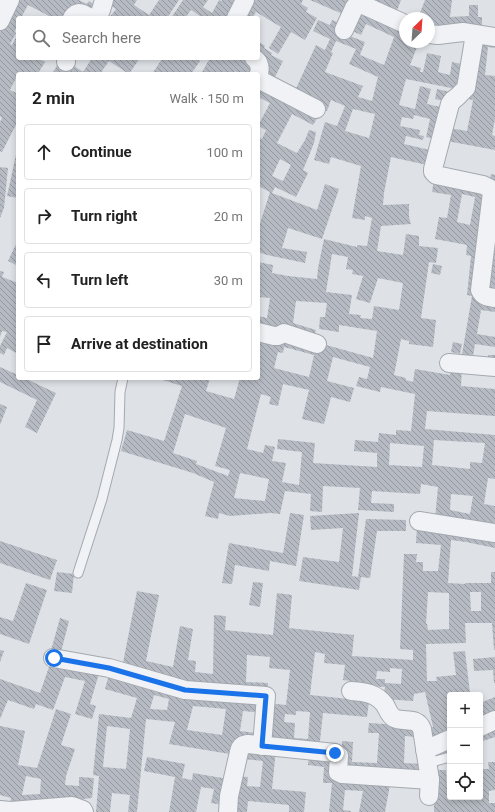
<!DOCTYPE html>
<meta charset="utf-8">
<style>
body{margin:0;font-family:Roboto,sans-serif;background:#f6f6f6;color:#222}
.controls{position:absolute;right:12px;bottom:12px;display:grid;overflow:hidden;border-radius:4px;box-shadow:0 2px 6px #0003}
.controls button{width:36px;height:36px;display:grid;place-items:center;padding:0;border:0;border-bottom:1px solid #e0e0e0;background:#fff;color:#222;font:20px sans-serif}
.compass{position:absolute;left:399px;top:12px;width:36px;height:36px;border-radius:50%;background:#fff;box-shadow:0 2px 6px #0003;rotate:25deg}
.stop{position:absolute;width:12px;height:12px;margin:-9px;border:3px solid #1a73e8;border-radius:50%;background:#fff}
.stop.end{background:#1a73e8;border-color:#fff;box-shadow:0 1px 4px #0008}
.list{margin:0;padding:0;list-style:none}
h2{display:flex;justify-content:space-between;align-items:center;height:52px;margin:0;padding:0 16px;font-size:17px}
h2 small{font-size:13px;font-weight:400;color:#767676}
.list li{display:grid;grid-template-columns:26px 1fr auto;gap:12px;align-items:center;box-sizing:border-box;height:56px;margin:0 8px 8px;padding:0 8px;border:1px solid #e0e0e0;border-radius:4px}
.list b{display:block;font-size:15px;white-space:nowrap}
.list em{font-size:13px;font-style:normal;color:#767676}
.icon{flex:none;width:22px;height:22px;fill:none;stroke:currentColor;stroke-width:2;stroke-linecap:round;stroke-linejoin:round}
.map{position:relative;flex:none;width:495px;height:812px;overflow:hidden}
.search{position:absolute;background:#fff;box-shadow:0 2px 6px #0003;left:16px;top:16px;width:244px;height:44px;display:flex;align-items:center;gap:10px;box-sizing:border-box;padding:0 14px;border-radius:4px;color:#767676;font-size:15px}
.panel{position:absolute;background:#fff;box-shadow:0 2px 6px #0003;left:16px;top:72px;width:244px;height:308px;border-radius:4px}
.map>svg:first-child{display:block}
.building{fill:url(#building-back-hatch);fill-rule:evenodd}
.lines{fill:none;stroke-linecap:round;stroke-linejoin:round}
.lane-casing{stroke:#a4a9b0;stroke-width:11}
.street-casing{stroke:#a4a9b0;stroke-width:20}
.lane{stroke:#f0f2f5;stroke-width:9}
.street{stroke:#f0f2f5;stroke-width:18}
.route{stroke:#1a73e8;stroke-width:5}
</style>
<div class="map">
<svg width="495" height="812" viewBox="0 0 495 812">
<defs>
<pattern id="building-back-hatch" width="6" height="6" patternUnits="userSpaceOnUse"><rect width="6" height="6" fill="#b6bbc3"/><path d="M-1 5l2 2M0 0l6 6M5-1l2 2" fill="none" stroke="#9498a0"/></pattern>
</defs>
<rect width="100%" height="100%" fill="#dee2e6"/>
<g class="building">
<path d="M13,0h66l8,4 2,-3 8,5 -5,10 -20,-11 -5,9v4h-19l1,-2 -21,-11 -7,13h-3v7l-4,7 2,1 -6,11 2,1 6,-11v24h19l8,4 -6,10 4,2h-25l-8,16 8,4v27l-16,31 -2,-1v-29l2,-4 -2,-2v-84l3,-6z"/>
<path d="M108,0h29l-3,5 15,10 10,-15h20l-12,18h-58l7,-9 -9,-6z"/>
<path d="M183,0h25l-5,7 9,6 7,-13 3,1v-1h15l-10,18h-24l-12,-8 -6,8h-14z"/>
<path d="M250,0h53l-2,4 7,4 -2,4 11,6 -12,22 -14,-8 -13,22 -9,-6 12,-21 -25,-15 -4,6h-12z"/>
<path d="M310,0h41l-6,15z"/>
<path d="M368,0h33l-5,13z"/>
<path d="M425,0h27l-2,17 19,-1v-11h9v12h4v10l-53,-1v-8h-11z"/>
<path d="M359,6l46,22v14h14l-9,23 11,3 -1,4h3l4,-19 14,3 -3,16 12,3 2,-13 14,3 -5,25 -55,-11 -7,26 16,4 5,-23 11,3 -4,15 18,4 -7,32 -12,-3 4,-18 -16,-4 -1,4 -11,-2 -2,9 20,4 -1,5 5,1 -1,4 -17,-4 -2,8 26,6 -3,15 -36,-8 -7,36 -1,12 26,-1v13l2,7 -30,2 -4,25 26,4 3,-21 13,2v10l19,2 -2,15 -7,-1 -8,56 15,2 -3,27 -24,-3v-3l-8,-2 -7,36 12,3v2l7,2 2,-13 35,6 1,-8 11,1 -1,18 34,3v27l-68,-5 -2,18 70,6v44l-7,-1 -4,26 11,2v23l-60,-10 3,-32 -17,-3 -1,10 -48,-3 -1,12 23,1v8l-36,-2 2,-22 -37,-2 -1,26 -12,-1 1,-17 -26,-3 -5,23 -9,-1 -41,3 -11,-3 -1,6 -13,-3 9,-34 -21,-9 -72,-22 6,-21 37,11 18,-55 -26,-8h54l-4,13 28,8 6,-21h18v-41l61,6 54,15 4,-27 -38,-6v7l-20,-3 1,-12h5l2,-14 -31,-2 -3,22 23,7 -3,10 -55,-13v-11l9,2 3,-20 -12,-1v-35l15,3 -1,8 16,3 29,3 1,-11 6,-29 33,8v-2l10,1 5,-28 -7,-2v4l-13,-2 9,-52 -30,-9 -2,7 -15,-4 11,-38 12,4 8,-20 -14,-6 -4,11 -34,-16 23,-50 9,5 5,-11 -17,-8 5,-11 12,5 2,-5 12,5 -4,7 25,10 -5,13 24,10 10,-28 -28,-13 -5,11 -13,-6zM336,41l20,8 -7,15 29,13 -6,24 -14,-4 5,-11 -38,-14 8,-19 -2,-1zM353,109l22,5 -6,24 -24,-7zM332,254l16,3 -2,12 7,1 -1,4 11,2 -7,23 14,4 8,-25 25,5 -4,27 -25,-4 -2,13 -12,-1 1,-3 -12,-1 3,-19 -26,-3zM284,347l30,8 -5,22 -35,-9 4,-16 5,1zM333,357l37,10 -3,12 -8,-2 -3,9 24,6 1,-5 34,7 -4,37 -15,-1v5l-17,-2 -1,9 -23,-2 -1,11 23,2v14l-64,-4 2,-20 -37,-4 -1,10 25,3 -3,33 -17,-3 4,-19 -14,-2 3,-14 -10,-2 -2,8 -16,-4 14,-55 10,3 -2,7 9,2 5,-22 26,6 -7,29 22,5 7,-27 19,5 4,-14 -27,-7zM185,414l41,14 -11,38 15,4 -2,6 -32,-12 1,-3 -24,-8zM434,440l51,3 -3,20 -12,-1v7l-38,-4zM390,443l34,3 -2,21 -33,-2zM240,473l29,6 -4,22 -31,-3zM451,494l22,2 -3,18 -20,-4z"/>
<path d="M477,38l18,2v8l-7,-1 -3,28 10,1v43l-3,16 3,1v14l-48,-9 2,-13 18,3 6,-31 -4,-1z"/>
<path d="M258,41l7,5 -1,2 8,5 -1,2 12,6 -10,20 -12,-6 7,-13 -10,-6z"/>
<path d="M92,58h48l-11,16 -20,-13 -9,13h-33l-2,-2 -1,2h-12l7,-12 11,1 13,9z"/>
<path d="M160,58h35l5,3 -9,13h-39l10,-15z"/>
<path d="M210,58h37l6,6 -1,10h-13l-4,-3 -2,3h-32z"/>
<path d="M258,82l60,35 -5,8 -21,-11 -15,29 20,10 8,-13 4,-10 7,2 -2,11 -6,15 -5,12 5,3 -12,24 -21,-10 -3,6 45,17 8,-26 14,5 -17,50 -34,-11 -6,20 25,4 -2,11 -38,-8 -9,-3v-22l12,-38 -12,-6v-49l4,2 4,-9 -8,-4 12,-23 -10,-5 -2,4zM280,159l11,6 -8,16 -11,-5z"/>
<path d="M437,89l13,3 -2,10 -13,-3z"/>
<path d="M17,150h1v48l-11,-2z"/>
<path d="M0,167l8,1 -4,40 -4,10z"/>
<path d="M491,174l4,1v9l-6,-1z"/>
<path d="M434,179l57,11 -14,106 18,3v13l-14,-2 -4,24 18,3v10l-20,-3 -3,18 -11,-2 11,-64 -5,-1 4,-39 -5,-1 1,-10 -32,-6 4,-22 8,1 4,-23 -19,-3zM462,194l13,3 -5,28 -13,-3z"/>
<path d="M495,198v94l-14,-3z"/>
<path d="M18,240v26l-10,-5z"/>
<path d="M433,264l9,2 -2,9 -9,-2z"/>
<path d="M0,271l4,1 -2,5 16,6v71l-11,-6 -3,7 -4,-2v-7l7,-14 -5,-1 -2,6z"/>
<path d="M453,342l9,2 -2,10 -9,-2z"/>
<rect x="488" y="355" width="7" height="8"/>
<path d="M0,367l18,8v3h6l32,15 -19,40 -12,-6 12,-27 -37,-18z"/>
<path d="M0,404l7,3 -7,18z"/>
<path d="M290,513l14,2 -8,51 -26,-5 -1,10 -34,-6 -3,19 -10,-1 7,-40 54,10z"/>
<path d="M359,513l-7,63 6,1 8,-58 40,1v11h-29l-7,47 -9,-1 -2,13 -60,-9 4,-24 36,5 4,-34 -32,2 -1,-14z"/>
<path d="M417,525l78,11v12l-29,-6 -15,-2 -3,43 17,1v-1h26v-11h4v78h-1l-2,-27h-27l1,20 -40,1 1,37h10l-1,-4 20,-2 -3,-23 12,-1 5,42 -11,2h-9v2h-3l3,15v25l-23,6 -3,-14 9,-2 -8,-35 -11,2 -1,7 -30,-2 2,-12 -34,-2v-4l-8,-1 2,-15 -21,-2 1,-9 -10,-2 -5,43 59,6 -2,16 -44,-4 -4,37 -55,-5 3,-42 19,2 4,-35 -21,-2 1,-11 -23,-2 -1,27 22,1v10l-44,-2 -102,-23 15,-77 22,4 -13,66 27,6 7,-41 13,3 -5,31 8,1 -1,11 18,2 1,-59 12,1 -1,14 48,5 4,-42 15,2 -3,33 65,7 -2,21 61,4v-10l-13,-1 4,-95h13l-1,8h7v9h15l3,-26 -25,-2zM428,592l21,1v36l-21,1 -1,-6h-1zM470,592h11v19h-10zM390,668l12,1 -1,15 -16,-1v-4h-9l1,-8 13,1zM296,711l14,1 -2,27 -14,-1 1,-15 -11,-1 1,-8 11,1z"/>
<path d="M0,541l57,19 -7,20 -50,-17z"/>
<path d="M57,572l17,2 -2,19 -18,-2z"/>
<path d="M253,582l10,1 -3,24 -11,-2z"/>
<path d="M26,583l21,7 -18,54 -29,-10v-17l13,4z"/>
<path d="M60,618l9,3 -9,35 -10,-2z"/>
<path d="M0,650l4,1 -4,11z"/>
<path d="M495,657v26h-1l-1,-13 -19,1 -1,-12z"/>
<path d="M51,661l49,9 -10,34 6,2 -4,13 -17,-5 10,-33 -20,-4 -12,33 -17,-6 -2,5 -26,-9 -8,19v-40l40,14z"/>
<path d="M110,671l153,28 -1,14 -19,-2 -3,20 23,3 -27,21 -67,-11 6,-22 -29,-3 -9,93h-9l2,-17 -18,-2 -2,19h-14l3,-36 -6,-1 6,-61 32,4 6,-20 -32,-9zM154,695l15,4 -2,11 -17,-1zM193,706l33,3 -4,26 -35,-5zM107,726l23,3 -4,40 -23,-2z"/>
<path d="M495,697v17l-12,4 -3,-7v-8z"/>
<path d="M56,709l15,5 -10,31 14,4 -9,27 -1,9 14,1v-9l15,1 -2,20 -82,9 1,-9 -11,-3v-69l25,5 -7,34 19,3zM26,776l15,3 -1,15 -18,1z"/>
<path d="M369,723l47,3v11l-11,-1 -1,27 19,1 -1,12 -81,-4 1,-31 11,1 -1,20 25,1 2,-30h-11z"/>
<path d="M495,724v13l-15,5v-13z"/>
<path d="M450,743v10l-6,2 -3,-9z"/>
<path d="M244,746l32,3 -4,40 34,3 -2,20h-15v-7l-41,-4 -1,11h-13l3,-36 11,1 -1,9 13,1 3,-26 -20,-2z"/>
<path d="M309,753l26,3 -2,20 58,3 -6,33h-26l4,-21 -18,-1 -2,20 8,1v1h-22l3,-29h-9l1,-16 -16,-2z"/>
<path d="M147,757l38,7 -3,14 10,2 1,-7 35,6 -5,26 -12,-2 3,-14 -13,-2 -5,25h-27l6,-35 -31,-6z"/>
<path d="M488,762h7v28l-6,1v12h6v9h-61v-42h12l1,19h3v8h30v-28h9z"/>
</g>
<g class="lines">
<g class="lane-casing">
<g id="lane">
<path d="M78,573l24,-74 15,-59 2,-12 1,-36 3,-14"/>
<path d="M428,763l22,-6"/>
</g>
</g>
<g class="street-casing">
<g id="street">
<path d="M72,18c7,-10 12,-2 20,0"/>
<path d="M95,18c6,-3 7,-12 9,-18"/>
<path d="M236,18l9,-18"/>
<path d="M0,21l10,-21"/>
<path d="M344,30l10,-22 3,-4h4l44,20"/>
<path d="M429,34l9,1 25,-3 32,5"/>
<path d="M475,34l-9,54 -9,9 -4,3 -3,4 -17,65v3l3,3 47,10 8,4 1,3 -12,98c3,7 8,7 15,8"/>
<path d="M66,58v4"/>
<path d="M254,58c6,4 7,12 4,18"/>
<path d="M258,79l58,30"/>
<path d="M258,332l16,4h4l6,-3 33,11"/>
<path d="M449,363l46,4"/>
<path d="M419,521l76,12"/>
<path d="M53,658l56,10 76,22 81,6 -4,50"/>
<path d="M351,691c14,1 25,2 34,14 3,5 4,10 9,13 10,5 23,-2 28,11l8,51 -1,16"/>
<path d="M480,727l15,-7"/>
<path d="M425,750l25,-11"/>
<path d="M0,810l11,1 61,-5 11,4 1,2"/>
<path d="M228,812l1,-16 10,-44c1,-6 3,-7 9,-8l87,9 4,3 -1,16 4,2 88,6"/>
</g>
</g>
<use href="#lane" class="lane"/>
<use href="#street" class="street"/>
</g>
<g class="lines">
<path class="route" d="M54,658l55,10 76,22 81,6 -4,50 73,7"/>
</g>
</svg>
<div class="controls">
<button>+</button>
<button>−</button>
<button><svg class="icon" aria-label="locate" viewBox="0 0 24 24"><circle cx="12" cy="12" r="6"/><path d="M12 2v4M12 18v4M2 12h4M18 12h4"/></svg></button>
</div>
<svg class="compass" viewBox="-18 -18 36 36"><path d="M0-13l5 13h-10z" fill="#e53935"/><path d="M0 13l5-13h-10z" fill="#767676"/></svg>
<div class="stop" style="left:54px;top:658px"></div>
<div class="stop end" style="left:335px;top:753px"></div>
<div class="search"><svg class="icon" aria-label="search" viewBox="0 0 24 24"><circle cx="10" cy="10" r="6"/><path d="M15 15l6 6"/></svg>Search here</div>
<section class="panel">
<h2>2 min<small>Walk · 150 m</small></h2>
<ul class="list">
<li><svg class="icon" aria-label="ahead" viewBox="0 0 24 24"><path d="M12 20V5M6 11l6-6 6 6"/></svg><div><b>Continue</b></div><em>100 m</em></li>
<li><svg class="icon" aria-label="right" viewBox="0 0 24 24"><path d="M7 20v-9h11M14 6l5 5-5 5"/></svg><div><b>Turn right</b></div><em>20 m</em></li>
<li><svg class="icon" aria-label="left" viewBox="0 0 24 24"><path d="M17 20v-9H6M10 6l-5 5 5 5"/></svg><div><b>Turn left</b></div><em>30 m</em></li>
<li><svg class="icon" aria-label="arrive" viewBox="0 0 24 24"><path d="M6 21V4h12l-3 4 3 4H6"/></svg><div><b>Arrive at destination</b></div></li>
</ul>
</section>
</div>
